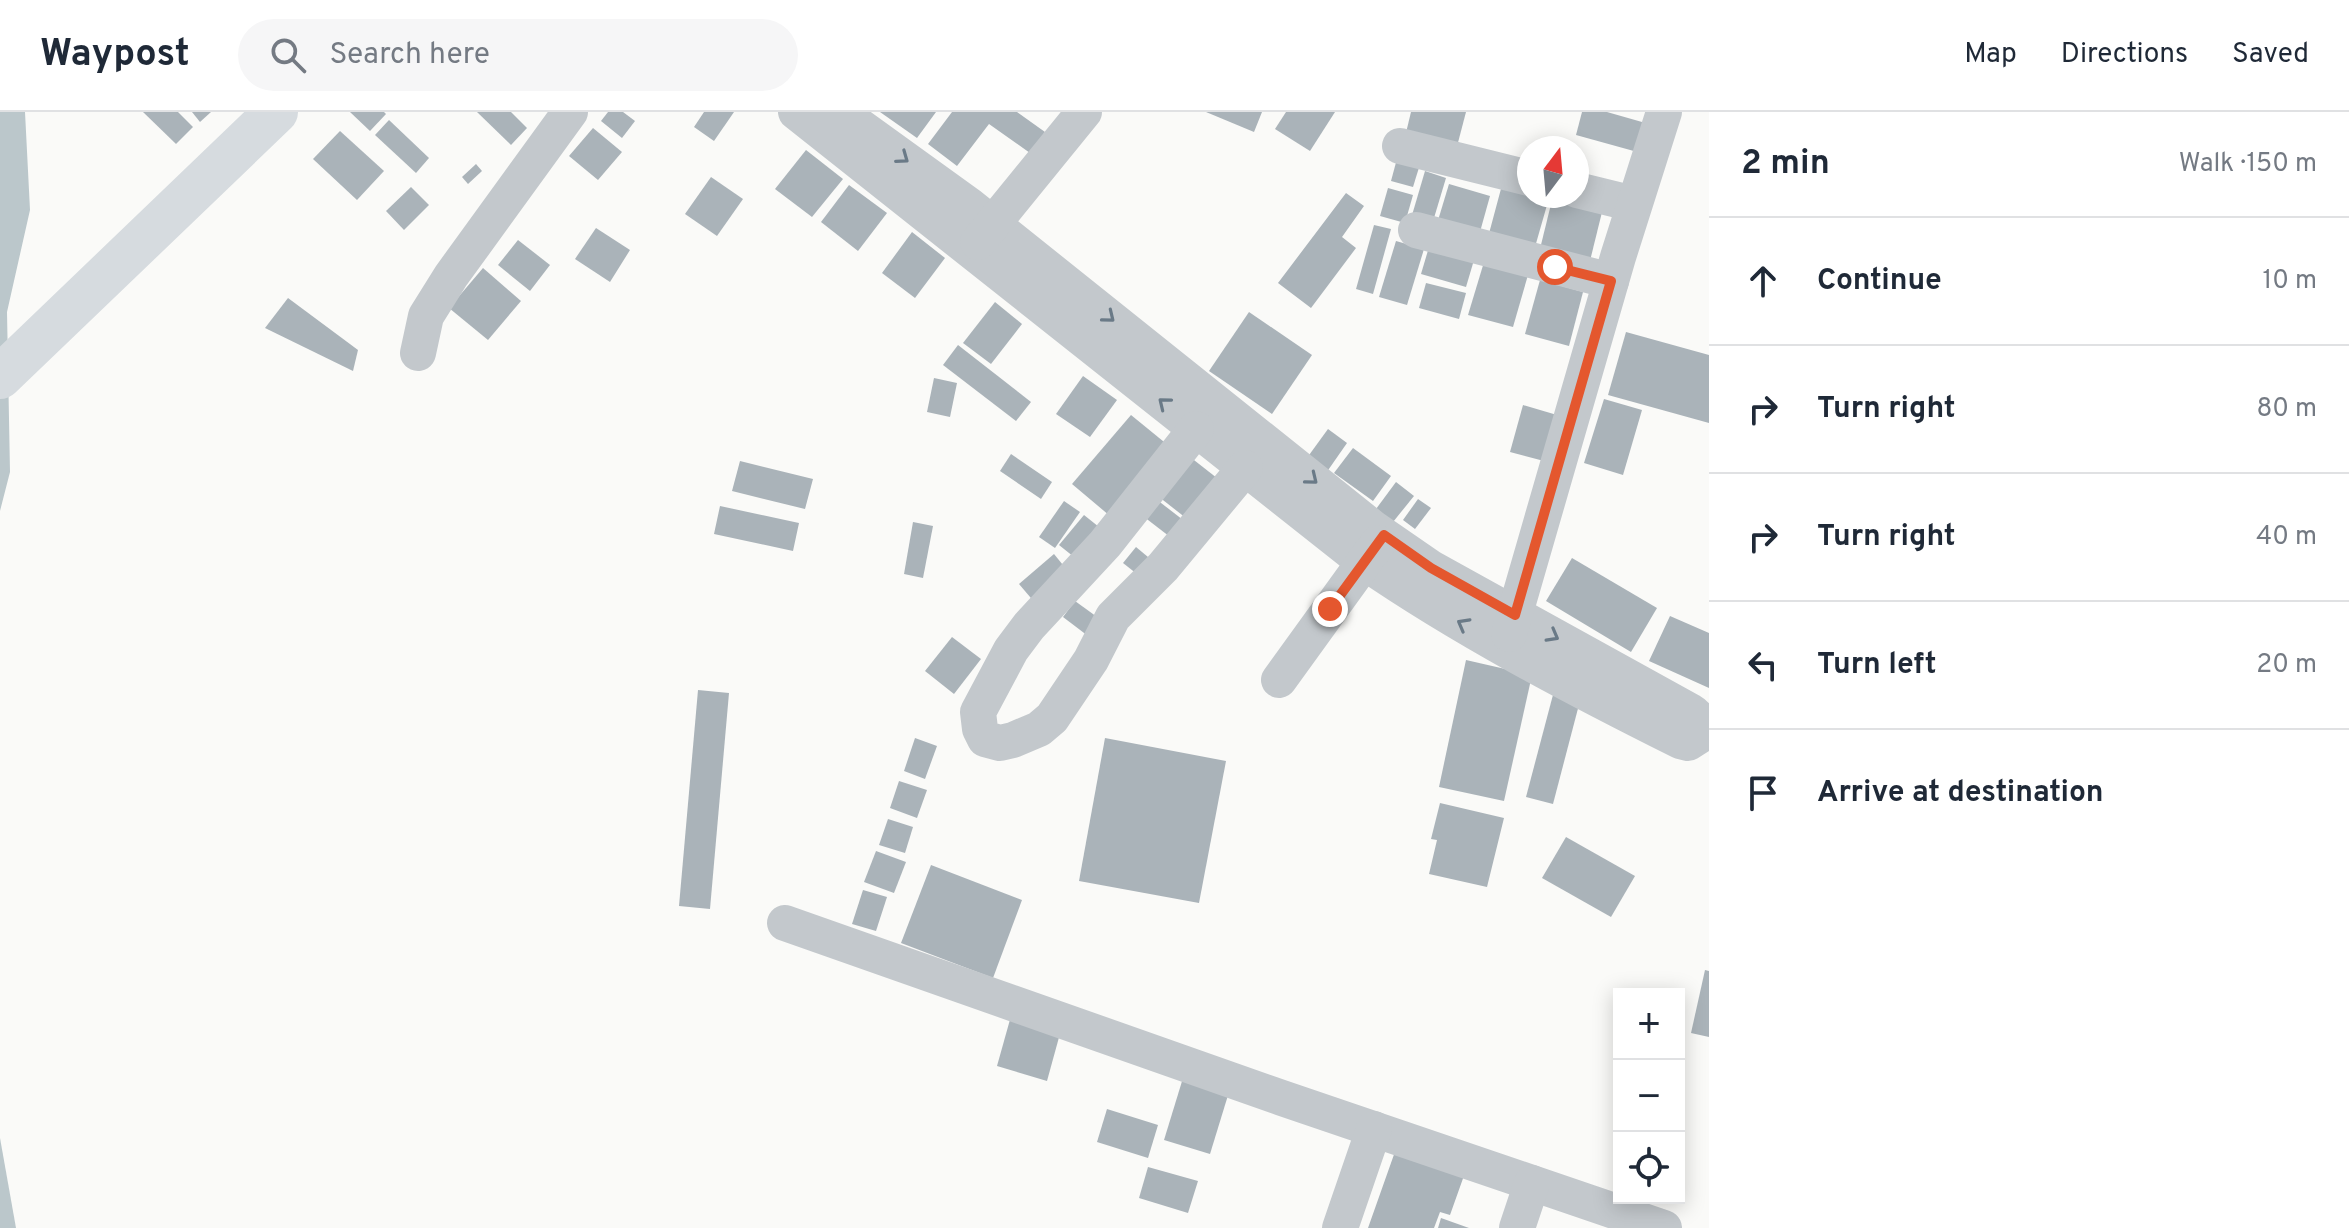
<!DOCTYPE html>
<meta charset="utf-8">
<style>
body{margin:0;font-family:Overpass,sans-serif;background:#f6f6f7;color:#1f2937}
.controls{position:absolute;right:24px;bottom:24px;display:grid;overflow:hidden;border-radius:0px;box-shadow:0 4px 20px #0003}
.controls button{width:72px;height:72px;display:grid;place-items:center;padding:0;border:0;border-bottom:2px solid #e0e1e3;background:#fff;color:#1f2937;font:40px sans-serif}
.compass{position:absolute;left:1517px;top:24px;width:72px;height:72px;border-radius:50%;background:#fff;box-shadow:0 4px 20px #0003;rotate:16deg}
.stop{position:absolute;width:24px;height:24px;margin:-18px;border:6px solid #e4572e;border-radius:50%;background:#fff}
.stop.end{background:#e4572e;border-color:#fff;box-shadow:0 2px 8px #0008}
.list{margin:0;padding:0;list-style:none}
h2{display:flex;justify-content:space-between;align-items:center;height:104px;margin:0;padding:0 32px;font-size:34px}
h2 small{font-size:26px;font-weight:400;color:#747a83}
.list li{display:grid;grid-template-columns:52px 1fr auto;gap:24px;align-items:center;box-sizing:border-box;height:128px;padding:0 32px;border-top:2px solid #e0e1e3}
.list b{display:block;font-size:30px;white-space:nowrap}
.list em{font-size:26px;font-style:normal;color:#747a83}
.icon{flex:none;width:44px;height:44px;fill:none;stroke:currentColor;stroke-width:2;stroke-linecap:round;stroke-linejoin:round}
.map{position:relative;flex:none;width:1709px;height:1116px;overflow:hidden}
header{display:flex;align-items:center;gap:48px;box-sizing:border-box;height:112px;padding:0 40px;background:#fff;border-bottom:2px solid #e0e1e3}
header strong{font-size:38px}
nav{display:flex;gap:44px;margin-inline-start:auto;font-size:28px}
.search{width:560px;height:72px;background:#f6f6f7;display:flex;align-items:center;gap:20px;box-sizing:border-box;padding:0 28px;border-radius:44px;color:#747a83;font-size:30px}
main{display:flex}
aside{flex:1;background:#fff}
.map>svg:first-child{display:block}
.water{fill:#bbc7cb}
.building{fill:#aab3b9}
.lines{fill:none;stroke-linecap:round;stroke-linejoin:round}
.minor{stroke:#c3c8cc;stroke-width:36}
.major{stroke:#d6dbdf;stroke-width:44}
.oneway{stroke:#6a7a87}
.route{stroke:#e4572e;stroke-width:10}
</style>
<header>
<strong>Waypost</strong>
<div class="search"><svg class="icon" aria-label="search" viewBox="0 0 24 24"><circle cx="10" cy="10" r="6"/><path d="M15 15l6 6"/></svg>Search here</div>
<nav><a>Map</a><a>Directions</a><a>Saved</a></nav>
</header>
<main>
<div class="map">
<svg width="1709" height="1116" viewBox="0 0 1709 1116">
<rect width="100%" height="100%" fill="#fafaf8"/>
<g class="water">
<path d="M0,0h25l5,98 -23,102 3,160 -10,39z"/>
<path d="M0,1026l16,90h-16z"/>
</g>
<g class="building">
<path d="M143,0h35l15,15 -17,17z"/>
<path d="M192,0h19l-11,10z"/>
<path d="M350,0h34l2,2 -16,17z"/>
<path d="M477,0h34l16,16 -16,17z"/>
<path d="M608,0h15l12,9 -13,17 -21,-17z"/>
<path d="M704,0h30l-20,29 -20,-14z"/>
<path d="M880,0h56l-19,26z"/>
<path d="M952,0h65l28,20 -15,21 -41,-29 -32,42 -29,-22z"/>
<path d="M1206,0h56l-8,20z"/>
<path d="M1286,0h49l-25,39 -35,-22z"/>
<path d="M1411,0h55l-11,42 -51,-13z"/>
<path d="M1582,0h25l42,12 -8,29 -65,-18z"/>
<path d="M389,8l40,38 -13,15 -41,-38z"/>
<path d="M593,16l29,24 -24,28 -29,-24z"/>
<path d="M340,19l44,40 -27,29 -44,-41z"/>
<path d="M806,38l37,29 -31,38 -37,-28z"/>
<path d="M1398,43l23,6 -8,26 -22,-6z"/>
<path d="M476,52l6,7 -14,13 -6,-7z"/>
<path d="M1425,59l21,7 -15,50 -21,-6z"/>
<path d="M711,65l32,22 -26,37 -32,-22z"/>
<path d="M1449,72l41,12 -12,43 -42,-12z"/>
<path d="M849,73l38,28 -29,38 -37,-29z"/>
<path d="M1502,73l27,7v4l20,2 -16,56 -46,-13z"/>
<path d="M411,75l18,18 -25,25 -18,-19z"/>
<path d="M1388,76l25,7 -8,28 -25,-7z"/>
<path d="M1346,81l18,13 -22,31 14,11 -45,60 -33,-25z"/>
<path d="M1553,84l50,12 -15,61 -50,-12z"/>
<path d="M1374,113l17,4 -18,65 -17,-5z"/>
<path d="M596,116l34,22 -20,32 -35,-23z"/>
<path d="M912,120l33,26 -30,40 -33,-25z"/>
<path d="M518,128l32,25 -20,26 -32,-26z"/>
<path d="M1396,129l28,8 -17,56 -28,-8z"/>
<path d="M1429,135l45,13 -8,27 -45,-13z"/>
<path d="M1484,150l44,13 -15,52 -45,-12z"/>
<path d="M483,156l38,33 -33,39 -39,-32z"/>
<path d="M1540,168l43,12 -14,54 -44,-12z"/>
<path d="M1426,171l40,10 -7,26 -40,-11z"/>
<path d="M288,186l70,52 -5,21 -88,-43z"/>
<path d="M995,190l27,22 -31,40 -28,-21z"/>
<path d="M1249,200l63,43 -40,59 -63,-43z"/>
<path d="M1626,220l83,23v68l-101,-28z"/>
<path d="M958,233l73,57 -15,19 -73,-56z"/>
<path d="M1083,264l34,24 -27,37 -34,-23z"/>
<path d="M934,266l23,5 -7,34 -23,-5z"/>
<path d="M1604,287l38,11 -19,65 -39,-12z"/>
<path d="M1523,293l34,10 -13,46 -34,-9z"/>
<path d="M1131,303l38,31 -59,70 -38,-32z"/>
<path d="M1328,317l19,14 -23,33 -20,-14z"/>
<path d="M1353,336l38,28 -18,25 -39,-28z"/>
<path d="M1185,341l37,29 -31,40 -37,-29z"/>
<path d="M1011,342l41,28 -11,17 -41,-28z"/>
<path d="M740,349l73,18 -8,30 -73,-18z"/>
<path d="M1396,370l18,14 -21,26 -17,-13z"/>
<path d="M1152,384l35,27 -13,17 -35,-27z"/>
<path d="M1418,387l13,9 -16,21 -12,-9z"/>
<path d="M1064,389l16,11 -25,36 -16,-11z"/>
<path d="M720,394l79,17 -6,28 -79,-17z"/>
<path d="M1084,403l15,12 -25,30 -15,-12z"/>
<path d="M913,410l20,4 -10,52 -19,-4z"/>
<path d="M1136,435l18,15 -12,16 -19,-15z"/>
<path d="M1054,442l17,21 -35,29 -17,-20z"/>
<path d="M1572,446l85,50 -26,44 -85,-51z"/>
<path d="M1075,489l29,21 -12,17 -29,-22z"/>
<path d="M1670,504l39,17v55l-60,-27z"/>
<path d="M952,525l29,22 -27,35 -29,-23z"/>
<path d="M1466,548l66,15 -28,126 -65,-14z"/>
<path d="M698,578l31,3 -19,216 -31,-3z"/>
<path d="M1554,579l27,6 -28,107 -27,-7z"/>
<path d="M915,626l22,8 -12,33 -21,-8z"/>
<path d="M1105,626l121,23 -27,142 -120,-22z"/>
<path d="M899,669l28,9 -10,28 -27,-10z"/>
<path d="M1440,691l64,15 -17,69 -58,-13 8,-34 -6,-1z"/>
<path d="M888,707l25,8 -8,26 -26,-8z"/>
<path d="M1566,725l69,39 -24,41 -69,-39z"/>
<path d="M876,739l30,11 -12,31 -30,-11z"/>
<path d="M931,753l91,35 -29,78 -92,-35z"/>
<path d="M863,778l24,7 -11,34 -24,-7z"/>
<path d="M1705,858l4,1v66l-18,-4z"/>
<path d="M1011,904l50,14 -14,51 -50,-15z"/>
<path d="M1183,966l46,14 -19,62 -46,-14z"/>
<path d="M1107,997l51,16 -10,33 -51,-16z"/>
<path d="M1397,1034l69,24 -16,45 -10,-3 -6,16h-66z"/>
<path d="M1148,1055l50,14 -10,32 -49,-15z"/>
<path d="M1441,1106l28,10h-31z"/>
</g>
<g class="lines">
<g class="minor">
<path d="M796,0l568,450c99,68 208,125 316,179l8,2 11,-7c5,-10 1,-19 -9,-25l-259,-143 -58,-40 -404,-323 -129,-93"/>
<path d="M1400,34l129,32"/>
<path d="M1577,78l57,14"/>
<path d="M1416,118l195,51"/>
<path d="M978,130l106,-130"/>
<path d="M418,241l8,-37 25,-40 119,-164"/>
<path d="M1196,317l-91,115 -76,82 -18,24 -33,62 2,17 5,10 15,4 13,-3 26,-11 13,-11 39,-58 22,-43 50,-50 82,-99"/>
<path d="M1509,522l109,-377 46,-145"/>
<path d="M1279,568l99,-137"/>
<path d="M785,811l497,175 382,130"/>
<path d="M1340,1116l34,-99"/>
<path d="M1517,1116l15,-45"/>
</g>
<path class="major" d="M0,265l276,-265"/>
</g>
<defs><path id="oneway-chevron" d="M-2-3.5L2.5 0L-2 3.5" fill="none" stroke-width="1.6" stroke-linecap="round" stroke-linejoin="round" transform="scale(2)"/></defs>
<g class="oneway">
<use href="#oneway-chevron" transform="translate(903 46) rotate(36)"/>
<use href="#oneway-chevron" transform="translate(1109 205) rotate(39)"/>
<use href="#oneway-chevron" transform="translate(1164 291) rotate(-141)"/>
<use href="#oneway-chevron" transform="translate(1312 367) rotate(39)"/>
<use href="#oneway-chevron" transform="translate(1463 512) rotate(-151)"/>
<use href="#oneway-chevron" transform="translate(1553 524) rotate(29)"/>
</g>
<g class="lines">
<path class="route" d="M1330,497l54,-74 47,33 84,47 96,-334 -56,-14"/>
</g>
</svg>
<div class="controls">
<button>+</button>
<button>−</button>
<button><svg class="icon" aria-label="locate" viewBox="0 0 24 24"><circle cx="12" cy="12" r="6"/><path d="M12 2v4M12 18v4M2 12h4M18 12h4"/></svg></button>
</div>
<svg class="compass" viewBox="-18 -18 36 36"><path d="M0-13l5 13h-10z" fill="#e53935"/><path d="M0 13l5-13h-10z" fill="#747a83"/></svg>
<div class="stop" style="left:1555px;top:155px"></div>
<div class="stop end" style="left:1330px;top:497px"></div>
</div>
<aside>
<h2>2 min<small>Walk · 150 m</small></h2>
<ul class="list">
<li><svg class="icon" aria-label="ahead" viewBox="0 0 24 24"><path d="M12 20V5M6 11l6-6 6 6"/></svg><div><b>Continue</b></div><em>10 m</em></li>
<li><svg class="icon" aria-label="right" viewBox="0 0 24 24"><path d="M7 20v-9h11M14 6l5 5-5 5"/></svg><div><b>Turn right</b></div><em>80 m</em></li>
<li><svg class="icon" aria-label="right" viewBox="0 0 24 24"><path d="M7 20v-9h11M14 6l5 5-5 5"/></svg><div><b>Turn right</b></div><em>40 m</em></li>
<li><svg class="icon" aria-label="left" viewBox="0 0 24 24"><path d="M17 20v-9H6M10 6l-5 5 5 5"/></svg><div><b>Turn left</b></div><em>20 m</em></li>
<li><svg class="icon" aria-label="arrive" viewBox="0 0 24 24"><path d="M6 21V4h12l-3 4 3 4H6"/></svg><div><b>Arrive at destination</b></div></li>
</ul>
</aside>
</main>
